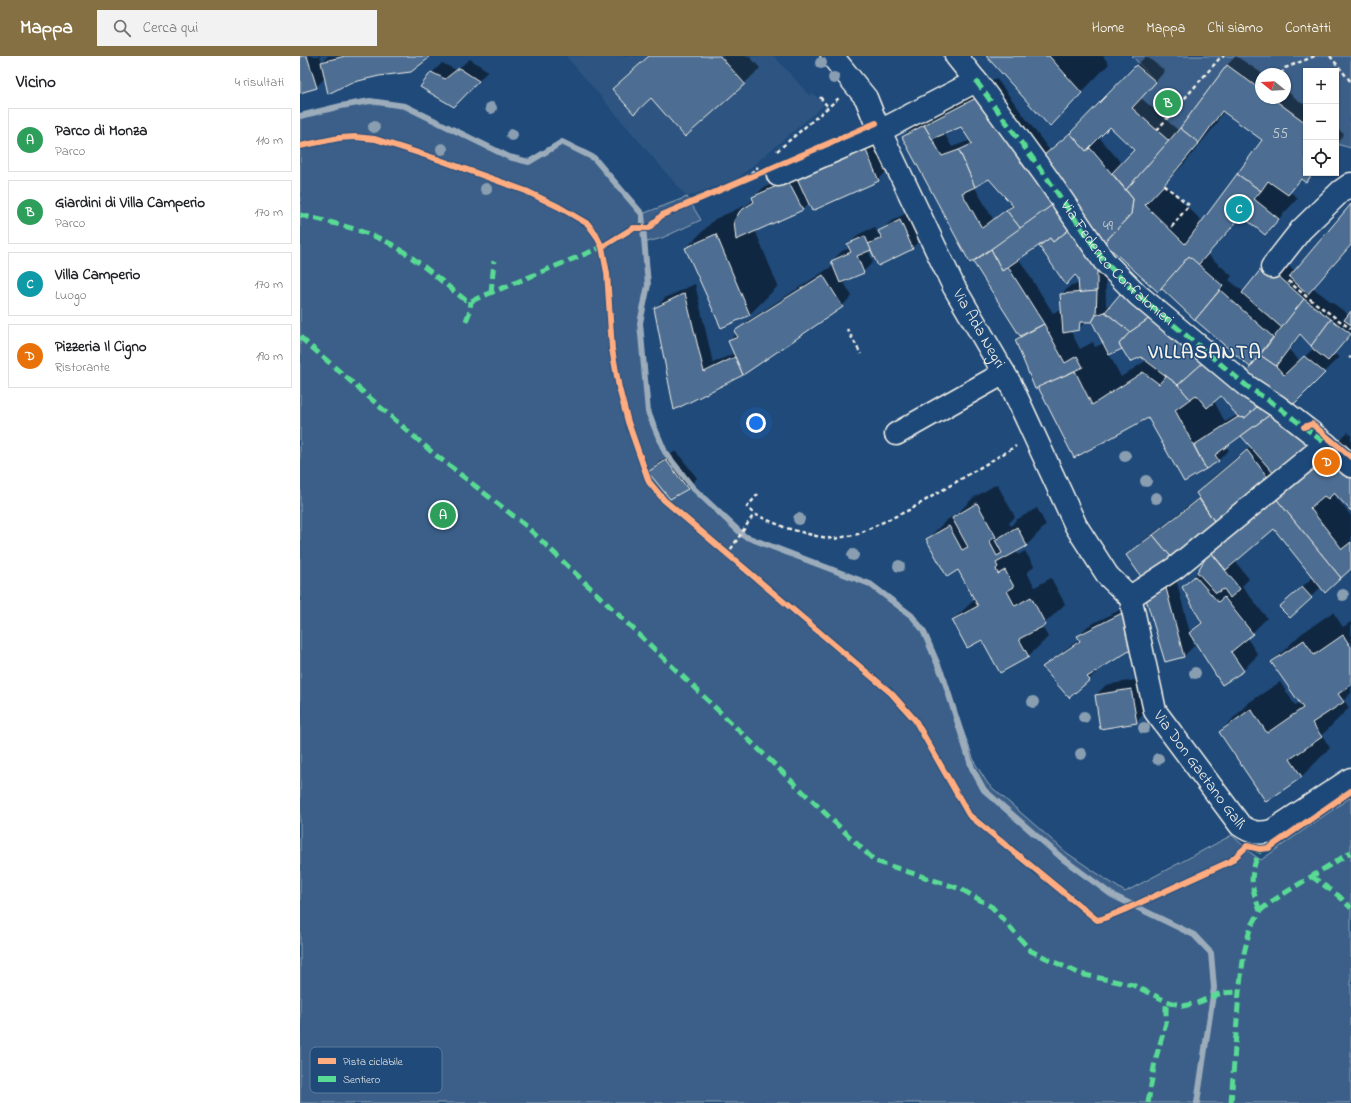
<!DOCTYPE html>
<html lang="it">
<meta charset="utf-8">
<style>
body{margin:0;font-family:"Indie Flower",sans-serif;background:#f2f2f2;color:#202124}
.controls{position:absolute;right:12px;top:12px;display:grid;overflow:hidden;border-radius:0px;box-shadow:0 1px 3px #0004}
.controls button{width:36px;height:36px;display:grid;place-items:center;padding:0;border:0;border-bottom:1px solid #e0e0e0;background:#fff;color:#202124;font:20px sans-serif}
.compass{position:absolute;left:955px;top:12px;width:36px;height:36px;border-radius:50%;background:#fff;box-shadow:0 1px 3px #0004;rotate:288deg}
.you{position:absolute;left:456px;top:367px;width:14px;height:14px;margin:-10px;border:3px solid #fff;border-radius:50%;background:#1a73e8;box-shadow:0 0 0 6px #1a73e833}
.badge{display:grid;place-items:center;width:26px;height:26px;border-radius:50%;background:#847042;color:#fff;font-size:13px;font-weight:700}
.pin{position:absolute;translate:-50% -50%;border:2px solid #fff;box-shadow:0 1px 4px #0006}
.list{margin:0;padding:0;list-style:none}
h2{display:flex;justify-content:space-between;align-items:center;height:52px;margin:0;padding:0 16px;font-size:17px}
h2 small{font-size:13px;font-weight:400;color:#757577}
.list li{display:grid;grid-template-columns:26px 1fr auto;gap:12px;align-items:center;box-sizing:border-box;height:64px;margin:0 8px 8px;padding:0 8px;border:1px solid #e0e0e0;border-radius:0px}
.list b{display:block;font-size:15px;white-space:nowrap}
.list p{margin:0;font-size:13px;white-space:nowrap;color:#757577}
.list em{font-size:13px;font-style:normal;color:#757577}
.icon{flex:none;width:22px;height:22px;fill:none;stroke:currentColor;stroke-width:2;stroke-linecap:round;stroke-linejoin:round}
.map{position:relative;flex:none;width:1051px;height:1047px;overflow:hidden}
header{display:flex;align-items:center;gap:24px;box-sizing:border-box;height:56px;padding:0 20px;background:#847042;color:#fff}
header strong{font-size:19px}
nav{display:flex;gap:22px;margin-inline-start:auto;font-size:14px}
.search{width:280px;height:36px;background:#f2f2f2;display:flex;align-items:center;gap:10px;box-sizing:border-box;padding:0 14px;border-radius:0px;color:#757577;font-size:15px}
main{display:flex}
aside{flex:1;background:#fff}
.map>svg:first-child{display:block}
.built{fill:#2d5581}
.green{fill:#3a5f88;stroke:#97a8b8}
.shadow{fill:#0007;fill-rule:evenodd}
.lines{fill:none;stroke-linecap:round;stroke-linejoin:round}
.stream{stroke:#9cacbb;stroke-width:6}
.building{fill:#4d6e92;stroke:#f4f1e8}
.minor-casing{stroke:#f4f1e8;stroke-width:25}
.path{stroke:#f4f1e8;stroke-width:2.5;stroke-dasharray:4 3;stroke-linecap:butt}
.minor{stroke:#1f4a7a;stroke-width:22}
.quiet{stroke:#5adb95;stroke-width:5;stroke-dasharray:10 5;stroke-linecap:butt}
.cycleway-casing{stroke:#1f4a7a;stroke-width:8}
.cycleway{stroke:#ffac80;stroke-width:6}
.tree{fill:#8a9eb1}
.labels{text-anchor:middle;dominant-baseline:central;stroke-width:3;stroke-linejoin:round;paint-order:stroke}
.number-label{font-size:14px;fill:#cad0d2}
.street-label{font-size:16px;fill:#f4f1e8;stroke:#1f4a7a}
.district-label{font-size:20px;font-weight:bold;letter-spacing:1px;fill:#f4f1e8;stroke:#1f4a7a}
.key{fill:#1f4a7a;stroke:#5f7c9b;stroke-width:1}
.key-label{font-size:11px;fill:#f4f1e8}
</style>
<header>
<strong>Mappa</strong>
<div class="search"><svg class="icon" aria-label="search" viewBox="0 0 24 24"><circle cx="10" cy="10" r="6"/><path d="M15 15l6 6"/></svg>Cerca qui</div>
<nav><a>Home</a><a>Mappa</a><a>Chi siamo</a><a>Contatti</a></nav>
</header>
<main>
<aside>
<h2>Vicino<small>4 risultati</small></h2>
<ul class="list">
<li><span class="badge" style="background:#2e9e5b">A</span><div><b>Parco di Monza</b><p>Parco</p></div><em>110 m</em></li>
<li><span class="badge" style="background:#2e9e5b">B</span><div><b>Giardini di Villa Camperio</b><p>Parco</p></div><em>170 m</em></li>
<li><span class="badge" style="background:#0f9aa8">C</span><div><b>Villa Camperio</b><p>Luogo</p></div><em>170 m</em></li>
<li><span class="badge" style="background:#e8710a">D</span><div><b>Pizzeria Il Cigno</b><p>Ristorante</p></div><em>190 m</em></li>
</ul>
</aside>
<div class="map">
<svg width="1051" height="1047" viewBox="0 0 1051 1047">
<rect width="100%" height="100%" fill="#1f4a7a"/>
<filter id="ink" filterUnits="userSpaceOnUse"><feTurbulence type="fractalNoise" baseFrequency=".025" numOctaves="2"/><feDisplacementMap in="SourceGraphic" scale="8" xChannelSelector="R" yChannelSelector="G"/><feConvolveMatrix kernelMatrix="1 2 1 2 8 2 1 2 1" color-interpolation-filters="sRGB"/></filter>
<g filter="url(#ink)">
<path class="built" d="M266,0h208l36,40 3,-3 11,12 -87,74 -50,18z"/>
<g class="green">
<path d="M832,0h219v92l-15,-4v-73h-30v52l-34,-25h13v-24h-24v16l-34,-25 -47,63 -11,13 -37,-33 24,-26z"/>
<path d="M70,45l35,5 104,51 19,5 34,-20 32,16 48,56 45,-17 14,23 -39,18 -18,5 4,42 -8,38 8,89 17,40 28,36 51,48 126,48 42,32 11,14 21,49 31,84 13,21 79,69 58,39 107,-57 19,18 10,7 90,-63v306h-1051v-987l41,-10z"/>
</g>
<g class="shadow">
<path d="M0,0h20l2,6 6,-6h102l-2,2 -102,19 -10,10 -16,5z"/>
<path d="M349,0h100l11,12 -15,15 -60,53 -34,-39 -38,-8z"/>
<path d="M687,0h116l6,8 -59,61z"/>
<path d="M846,0l19,15 -24,27 38,33 48,-66 9,-9 27,18h-2v24h24v-8l21,16v67h9l-9,8 -4,-3 -12,14 8,6 -33,36 -22,-18 -36,38 25,22 -3,4 15,12 32,-37 18,16 57,-65v40l-38,42 36,27 2,-3v23l-17,19 5,3 -49,49 -16,66 -6,6 -52,45 -89,32 10,-9 63,-49 -3,-4 15,-15 39,-32 -10,-12 -15,13 3,3 -10,10 -35,20 -35,-63 -75,40 -58,-117 4,-4 -47,-76 -70,-123 10,-10 22,-12 10,-10 51,-27 54,73 29,-27zM924,55l39,29 -60,82 -39,-38 20,-20 34,-42 -1,-1zM662,70l9,14 -19,7 -8,-14zM810,70l25,24 -13,14 -23,-27zM689,121l24,27 -20,15 -19,-33zM805,186l57,45 34,32 55,48 34,34 -154,-116 -17,19 -8,2zM739,189l28,38 9,-9 3,4v6l-8,1 -10,10 1,21 -3,-6 -6,3 -34,-54zM786,265h6l12,22 -9,4 -2,-5 -13,7 -10,-19 8,-1zM1001,278l13,14 -14,13 -11,-11zM822,292l19,8 6,4 -26,17 -12,-23zM921,338l16,21 -12,7 -11,-21z"/>
<path d="M170,3l18,12 -24,25 -32,-23 10,-10 14,7z"/>
<path d="M1036,72l8,6 -8,11z"/>
<path d="M575,83l13,31 -10,10 -69,23 -6,6 -48,21 23,56 -28,28 -64,-66 29,-29 29,-13 1,1 9,-8 -1,-1 10,-10z"/>
<path d="M610,155l12,27 -10,10 -34,17 -7,-16 -3,1 5,12 -10,10 -20,9 9,15 -10,10 -100,68 -67,34 -20,-99 10,-11 30,-14 18,79 22,-10 -6,-12 8,-8 -1,-2 10,-9 88,-57 -2,-4 10,-10 8,-3 -1,-4 10,-10 16,-7 3,8 3,-1 -1,-3 10,-9z"/>
<path d="M1048,376l3,3v74l-18,-18 -1,1 19,24v52l-30,19 -31,30 1,-20 22,-20 -39,-50 -39,34 14,18 -7,7 25,32 -20,20 11,17 -15,15 -52,-36 3,12 -10,10 -37,-57 29,-20 14,54 12,-12 -19,-34 17,-16 11,-19 84,-76z"/>
<path d="M376,395l21,27 -10,10 -38,-16 10,-10z"/>
<path d="M697,428l18,33 -6,6 2,3 5,-6 21,-12 9,17 -19,20 -11,6 2,4 7,-4 9,15 -7,7 8,14 16,-9 14,26 -23,22 6,11 -20,20 -46,-18 -29,-19 22,-21 -16,-30 -32,-30 20,-19 10,-6 16,-16z"/>
<path d="M834,547l-35,67 -10,9 -45,-12 10,-9 26,-19 -2,-3 10,-10z"/>
<path d="M1033,556l10,15 8,-5v71l-7,7 5,8 -27,27 8,13 -28,28 -36,25 -46,-69 28,-29 32,-21 15,23 5,-3 -28,-40 29,-28z"/>
<path d="M841,623l5,33 -10,10 -40,-27 10,-10z"/>
</g>
<g class="lines">
<path class="stream" d="M0,60l41,-10 29,-5 35,5 104,51 20,5 33,-20 32,16 48,56 6,71 -8,38 8,89 17,40 28,36 51,48 126,48 42,32 11,14 21,49 28,89 12,22 79,69 49,36 82,40 17,18 3,35 -17,115"/>
</g>
<g class="building">
<path d="M0,0h7l10,32 -17,5z"/>
<path d="M45,0h82l2,2 -18,14 -32,4 -29,7 -22,11 -7,-32z"/>
<path d="M349,0h71l25,28 -60,53 -34,-39 -17,16 -22,-25z"/>
<path d="M686,0h63l33,37 -32,34z"/>
<path d="M836,9l20,17 -24,26 37,33 -43,49 -14,-17 22,-23 -24,-23 -24,24 -16,-18z"/>
<path d="M927,9l34,25v8h11l34,25v50h7l-7,10 -5,-4 -13,16 -20,-14 -7,10 -24,-17 25,-34 -40,-29 -23,32 -19,-15z"/>
<path d="M159,12l20,13 -25,26 -34,-20 11,-15 14,7z"/>
<path d="M676,42l79,105 -34,26 -15,-19 7,-4 -24,-27 -14,8 -16,-37 13,-6 -11,-17 -29,12 -8,-14z"/>
<path d="M624,69l18,31 17,-6 16,37 -13,6 20,35 24,-18 15,19 -51,34 -68,-126z"/>
<path d="M880,72l19,15 -35,42 -19,20 40,39 52,-70 24,17 -7,8 25,20 -14,16 -23,-19 -44,49 -9,-9 -31,36 -54,-49 27,-29 2,-15 -7,-9z"/>
<path d="M770,77l16,18 4,-3 43,51 -2,15 -27,29 -61,-87z"/>
<path d="M565,92l14,33 -67,30 -15,-33z"/>
<path d="M488,125l15,29 -67,30 -2,-19 6,-10 14,-9 -2,-5z"/>
<path d="M755,147l15,26 -17,13 -3,-4 -48,33 -11,-22z"/>
<path d="M1051,148v41l-43,49 -19,-17z"/>
<path d="M600,164l13,29 -35,17 -10,-22 14,-6 -4,-7z"/>
<path d="M770,173l27,41v21l-18,2 -1,-15 -3,-3 -9,10 -27,-39 11,-8 3,4z"/>
<path d="M416,178l34,81 -29,13 -36,-80z"/>
<path d="M565,180l6,14 -14,6 7,17 -24,10 -9,-22 20,-9 -4,-8z"/>
<path d="M691,193l11,22 6,-4 36,57 -24,12 -47,-74z"/>
<path d="M889,200l34,30 -28,34 -34,-32z"/>
<path d="M965,208l39,35 -22,29 -40,-35z"/>
<path d="M523,219l20,32 -100,68 -15,-34 10,-4 -4,-6z"/>
<path d="M920,234l53,47 -23,30 -55,-47z"/>
<path d="M797,235l-1,24 -4,7h-12l-1,8 -16,3 -3,-39z"/>
<path d="M385,237l19,79 31,-15 8,18 -69,35 -20,-102z"/>
<path d="M820,238l30,24 -20,14 -25,-20z"/>
<path d="M1004,243l27,20 -20,27 -11,-12 -24,32 -16,-11z"/>
<path d="M1051,255v14l-7,-5z"/>
<path d="M805,256l25,20 -11,12 3,5 -13,6 -17,-33 4,-7z"/>
<path d="M850,262l56,42 -28,25 -37,-28 -11,5 -11,-18 11,-12z"/>
<path d="M1031,263l20,15 -23,27 -14,-11 -3,-4z"/>
<path d="M744,268l21,39 12,-7 6,11 -48,22 -20,-49z"/>
<path d="M960,299l16,11 8,9 20,-19 21,17 -34,34 -46,-33z"/>
<path d="M906,304l54,44 -15,14 -7,-1 -17,-21 -14,12 -11,-13 -6,4 -12,-14z"/>
<path d="M775,315l17,34 51,-33 16,12 7,-8 12,9 12,14 -15,11 31,59 -22,13 -36,-64 -74,40 -36,-71z"/>
<path d="M960,348l11,10 -56,41 4,6 -13,8 -12,-24 44,-28 7,1z"/>
<path d="M971,358l45,29 -41,32 -34,-39z"/>
<path d="M947,394l22,29 -53,45 -20,-31z"/>
<path d="M1027,395l24,24v36l-17,-18 -6,6 -4,-3 -14,12 32,41 9,-7v27l-10,9 -67,-82z"/>
<path d="M366,404l22,29 -18,10 -22,-27z"/>
<path d="M974,440l67,82 -16,15 -51,-64 -48,41 -16,-19z"/>
<path d="M899,443l17,25 -44,34 -19,-23z"/>
<path d="M677,447l19,34 -7,4 8,15 5,-3 -7,-13 22,-13 10,19 -31,17 2,4 -2,2 2,5 7,-4 9,17 -7,4 8,15 16,-9 15,28 -27,14 10,18 -29,16 -18,-33 -15,8 -15,-28 26,-14 -20,-36 -11,7 -21,-38 23,-13 13,24 6,-3 -16,-29z"/>
<path d="M853,479l19,23 -28,23 -18,-26z"/>
<path d="M910,495l30,38 -10,9 -6,-9 -8,4 -19,-21z"/>
<path d="M895,520l23,26 6,-5 29,37 -22,18 13,19 -22,14 -33,-52 13,-10 -20,-36z"/>
<path d="M1002,531l10,11 -22,20 -11,-11z"/>
<path d="M866,532l18,69 -19,5 -19,-63z"/>
<path d="M824,556l10,36 -47,29 3,3 -21,18 -27,-31 38,-26 -3,-5z"/>
<path d="M1043,579l8,12v38l-13,9 6,8 -32,21 10,14 -32,22 12,18 -36,25 -47,-70 32,-23 16,24 36,-25 -32,-46 33,-22 10,15z"/>
<path d="M831,633l6,34 -37,6 -5,-34z"/>
</g>
<g class="lines">
<g class="minor-casing">
<g id="minor">
<path id="s1" d="M532,0l34,42 10,25 78,164 57,98 65,141 32,50 23,22"/>
<path id="s2" d="M656,0l24,30 65,89 59,86 34,34 110,92 29,19 49,38 25,22"/>
<path d="M478,119l102,-44 96,-50"/>
<path d="M972,211l29,-37 40,-39 10,-7"/>
<path d="M596,378l108,-61"/>
<path id="s3" d="M1026,388l-151,124 -40,26 -4,4 1,7 23,106 85,114c11,8 19,9 32,6l79,-52"/>
</g>
</g>
<g class="path">
<path d="M1030,0l21,26"/>
<path d="M981,18l4,-6 30,-12"/>
<path d="M520,41l8,10"/>
<path d="M857,74l62,-71 5,-3"/>
<path d="M477,95l62,-53"/>
<path d="M440,126l18,-15"/>
<path d="M864,129l25,20 -19,24"/>
<path d="M988,225l19,16 44,32"/>
<path d="M547,273l14,25"/>
<path d="M1049,302l2,-1"/>
<path d="M458,438l-11,13 7,7 32,14 30,8 18,3 24,-5 53,-25 105,-63"/>
<path d="M427,499l27,-41"/>
</g>
<use href="#minor" class="minor"/>
<g class="quiet">
<path d="M676,25l69,94 59,86 34,34 110,92 29,19 49,38"/>
<path d="M0,159c30,7 66,15 93,30 25,15 48,36 71,54l7,2 131,-54"/>
<path d="M191,237l3,-32"/>
<path d="M166,265l4,-10 1,-10"/>
<path d="M0,281l133,116 92,72 350,336 86,28 31,18 39,44 49,23 53,11 33,16 17,5 14,-3 24,-10 18,-1"/>
<path d="M1011,820l28,20 12,12"/>
<path d="M960,855c-10,-28 -11,-33 0,-62"/>
<path d="M848,1047l7,-42 11,-38v-22"/>
<path d="M931,1047l8,-111 5,-39 6,-24 10,-18 8,-7 20,-13 63,-39"/>
</g>
<g class="cycleway-casing">
<g id="cycleway">
<path d="M0,90l39,-8 16,-1 20,2 62,20 89,32 33,16 29,17 8,11 6,12 5,26 5,76 7,39 9,34 21,60 15,18 227,193 24,27 54,95 128,105 5,-1 22,-9 107,-49 16,-15 13,3 9,-1 82,-57"/>
<path d="M302,191l31,-19h16l13,-13 214,-92"/>
<path d="M1004,371l8,-3 39,33"/>
</g>
</g>
<use href="#cycleway" class="cycleway"/>
</g>
<g class="tree">
<circle cx="521" cy="7" r="6"/>
<circle cx="534" cy="22" r="6"/>
<circle cx="191" cy="52" r="6"/>
<circle cx="74" cy="71" r="6"/>
<circle cx="212" cy="79" r="6"/>
<circle cx="142" cy="93" r="6"/>
<circle cx="186" cy="133" r="6"/>
<circle cx="825" cy="400" r="6"/>
<circle cx="846" cy="425" r="6"/>
<circle cx="856" cy="442" r="6"/>
<circle cx="499" cy="463" r="6"/>
<circle cx="553" cy="499" r="6"/>
<circle cx="599" cy="510" r="6"/>
<circle cx="1043" cy="539" r="6"/>
<circle cx="895" cy="617" r="6"/>
<circle cx="733" cy="646" r="6"/>
<circle cx="784" cy="661" r="6"/>
<circle cx="844" cy="672" r="6"/>
<circle cx="781" cy="698" r="6"/>
<circle cx="858" cy="703" r="6"/>
</g>
</g>
<g class="labels">
<g class="number-label">
<text x="980" y="78">55</text>
<text x="808" y="170">49</text>
</g>
<g class="street-label">
<text stroke="none"><textPath href="#s2" startOffset="263">Via Federico Confalonieri</textPath></text>
<text stroke="none"><textPath href="#s1" startOffset="311">Via Ada Negri</textPath></text>
<text stroke="none"><textPath href="#s3" startOffset="438">Via Don Gaetano Galli</textPath></text>
</g>
<g class="district-label">
<text x="905" y="297">VILLASANTA</text>
</g>
</g>
<rect x="10" y="991" width="132" height="46" rx="6" class="key"/>
<rect x="18" y="1002" width="18" height="6" fill="#ffac80"/>
<rect x="18" y="1020" width="18" height="6" fill="#5adb95"/>
<g class="key-label">
<text x="43" y="1009">Pista ciclabile</text>
<text x="43" y="1027">Sentiero</text>
</g>
</svg>
<div class="controls">
<button>+</button>
<button>−</button>
<button><svg class="icon" aria-label="locate" viewBox="0 0 24 24"><circle cx="12" cy="12" r="6"/><path d="M12 2v4M12 18v4M2 12h4M18 12h4"/></svg></button>
</div>
<svg class="compass" viewBox="-18 -18 36 36"><path d="M0-13l5 13h-10z" fill="#e53935"/><path d="M0 13l5-13h-10z" fill="#757577"/></svg>
<div class="you"></div>
<div class="pin badge" style="left:143px;top:459px;background:#2e9e5b">A</div>
<div class="pin badge" style="left:868px;top:47px;background:#2e9e5b">B</div>
<div class="pin badge" style="left:939px;top:153px;background:#0f9aa8">C</div>
<div class="pin badge" style="left:1027px;top:406px;background:#e8710a">D</div>
</div>
</main>
